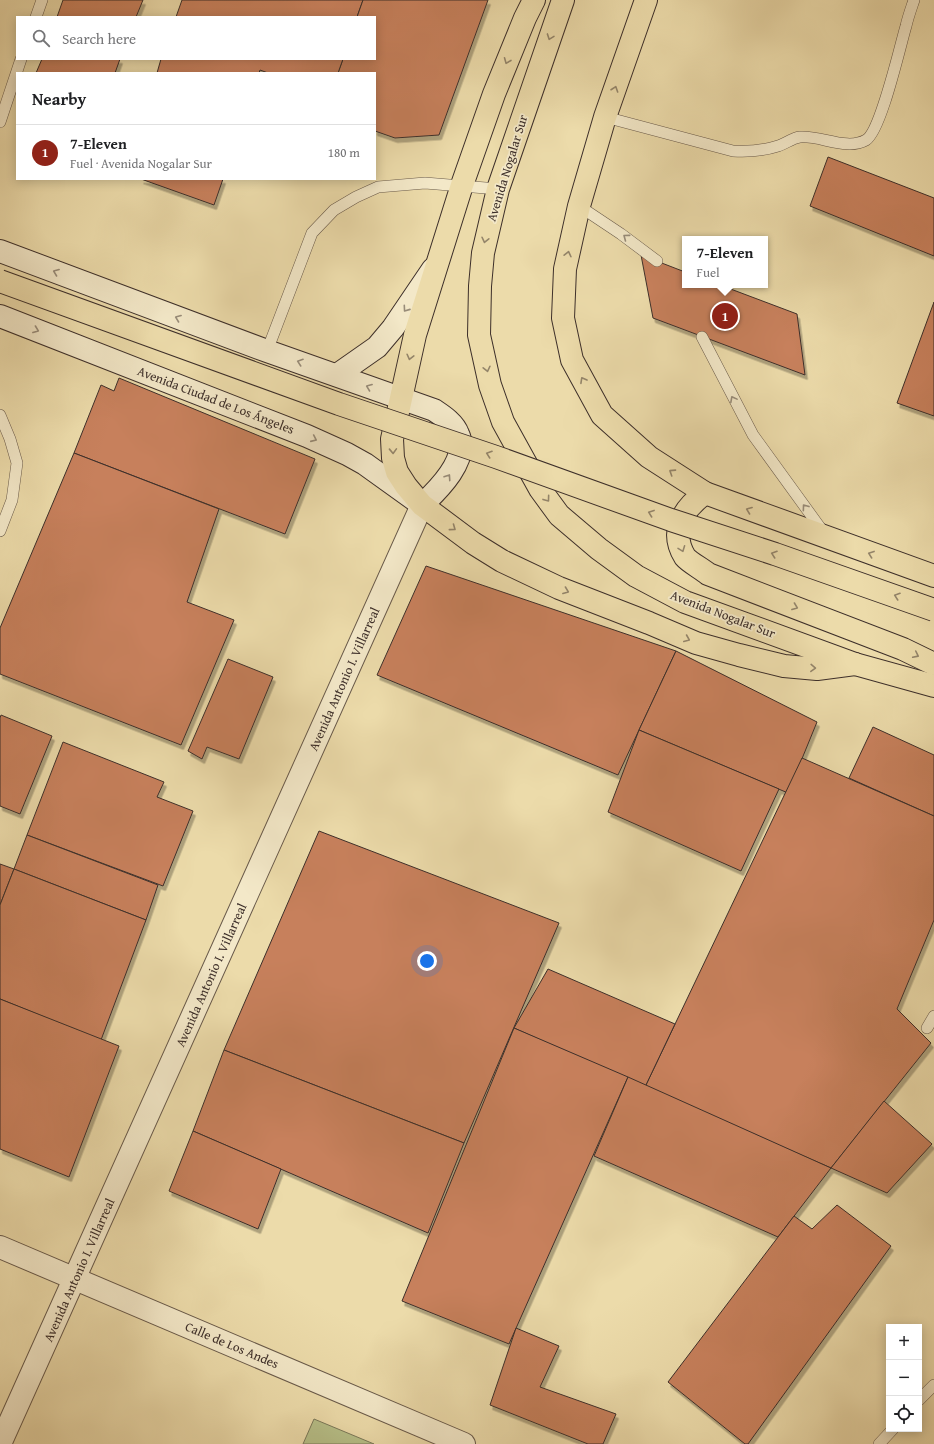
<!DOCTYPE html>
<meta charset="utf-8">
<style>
body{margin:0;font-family:"Gentium Book Plus",serif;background:#f6f6f6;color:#202124}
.controls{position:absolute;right:12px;bottom:12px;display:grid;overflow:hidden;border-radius:0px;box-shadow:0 2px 10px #0003}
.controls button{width:36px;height:36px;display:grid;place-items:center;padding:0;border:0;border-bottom:1px solid #e0e0e0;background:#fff;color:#202124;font:20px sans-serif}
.you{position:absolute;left:427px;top:961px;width:14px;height:14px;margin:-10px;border:3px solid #fff;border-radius:50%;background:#1a73e8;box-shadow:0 0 0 6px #1a73e833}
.badge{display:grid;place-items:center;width:26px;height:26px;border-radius:50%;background:#8f2418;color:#fff;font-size:13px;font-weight:700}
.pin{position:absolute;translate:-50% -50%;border:2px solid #fff;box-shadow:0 1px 4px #0006}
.popup{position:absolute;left:682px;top:236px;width:86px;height:52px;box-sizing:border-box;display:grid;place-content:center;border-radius:0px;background:#fff;filter:drop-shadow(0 1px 3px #0005);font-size:13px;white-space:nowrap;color:#757577}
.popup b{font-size:15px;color:#202124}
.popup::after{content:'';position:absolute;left:50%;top:100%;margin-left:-8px;border:8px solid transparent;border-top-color:#fff}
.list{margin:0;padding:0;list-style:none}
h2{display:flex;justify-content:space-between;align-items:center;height:52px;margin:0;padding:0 16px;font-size:17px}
h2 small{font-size:13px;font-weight:400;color:#757577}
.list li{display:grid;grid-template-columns:26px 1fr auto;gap:12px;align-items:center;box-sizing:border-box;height:56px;padding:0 16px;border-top:1px solid #e0e0e0}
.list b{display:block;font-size:15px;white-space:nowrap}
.list p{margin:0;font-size:13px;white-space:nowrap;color:#757577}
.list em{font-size:13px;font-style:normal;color:#757577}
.icon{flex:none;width:22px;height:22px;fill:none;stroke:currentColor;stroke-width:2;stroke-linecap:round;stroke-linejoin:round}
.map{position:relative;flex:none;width:934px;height:1444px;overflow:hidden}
.search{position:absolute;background:#fff;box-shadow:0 2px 10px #0003;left:16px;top:16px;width:360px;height:44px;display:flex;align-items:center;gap:10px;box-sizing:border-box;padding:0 14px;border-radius:0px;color:#757577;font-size:15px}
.panel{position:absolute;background:#fff;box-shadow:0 2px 10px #0003;left:16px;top:72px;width:360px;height:108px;border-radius:0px}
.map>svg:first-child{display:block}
.pitch{fill:#b7c089;stroke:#7a785a}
.building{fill:#c7805c;stroke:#3d2f2a;filter:url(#shadow)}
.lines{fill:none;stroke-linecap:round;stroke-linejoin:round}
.service-casing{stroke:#695a4a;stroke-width:12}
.minor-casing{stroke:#695a4a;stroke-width:24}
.secondary-casing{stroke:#3d2f2a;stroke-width:24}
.trunk-casing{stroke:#3d2f2a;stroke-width:24}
.service{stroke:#f3e8c8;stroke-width:11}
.minor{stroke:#f3e8c8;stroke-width:22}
.secondary{stroke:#f3e8c8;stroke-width:22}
.trunk{stroke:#ecdbaa;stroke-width:22}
.trunk-bridge-casing{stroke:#3d2f2a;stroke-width:24;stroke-linecap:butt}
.trunk-bridge{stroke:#ecdbaa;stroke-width:22}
.oneway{stroke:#94856a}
.oneway2{stroke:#988c79}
.labels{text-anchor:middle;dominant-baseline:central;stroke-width:3.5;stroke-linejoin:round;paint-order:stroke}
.street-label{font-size:13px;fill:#3d2f2a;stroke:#f3e8c8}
</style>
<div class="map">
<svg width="934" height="1444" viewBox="0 0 934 1444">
<defs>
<filter id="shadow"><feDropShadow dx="2.5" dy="4.5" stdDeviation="0" flood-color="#0004"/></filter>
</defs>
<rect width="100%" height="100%" fill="#ecdbaa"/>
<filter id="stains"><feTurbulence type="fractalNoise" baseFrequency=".005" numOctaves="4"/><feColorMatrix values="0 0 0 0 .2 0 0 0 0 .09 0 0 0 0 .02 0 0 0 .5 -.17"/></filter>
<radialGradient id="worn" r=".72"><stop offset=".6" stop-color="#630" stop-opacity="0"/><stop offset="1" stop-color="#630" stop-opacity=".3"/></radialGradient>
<path class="pitch" d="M314,1419l60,25h-71z"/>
<g class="building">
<path d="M63,0h80l-7,17h-79z"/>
<path d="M182,0h181l-6,17h-181z"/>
<path d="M363,0h125l-49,135 -44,3 -20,-7v-58h-37l5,-14h32v-42h-18z"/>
<path d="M42,59h78l-5,14h-79z"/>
<path d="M161,59h182l-5,14h-70l-8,-3 -1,3h-102z"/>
<path d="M828,157l106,41v58l-124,-50z"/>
<path d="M141,179h82l-9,26z"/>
<path d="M641,255l44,17v13h35l77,29 8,61 -152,-57z"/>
<path d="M934,302v114l-37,-13z"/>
<path d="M119,378l196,81 -30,75 -211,-81 27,-68 13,6z"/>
<path d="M74,453l145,56 -32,93 47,18 -53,125 -181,-71v-46z"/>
<path d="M426,566l250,85 -58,124 -241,-100z"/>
<path d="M676,651l141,71 -29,71 -149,-63z"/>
<path d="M228,659l45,18 -34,82 -32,-12 -5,12 -14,-8z"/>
<path d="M1,715l51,21 -32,78 -20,-8v-88z"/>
<path d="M873,727l61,28v61l-85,-38z"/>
<path d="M639,730l140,59 -38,82 -133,-59z"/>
<path d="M63,742l101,40 -7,15 36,14 -30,75 -136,-51z"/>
<path d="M802,758l132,58v104l-37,89 34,34 -100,125 -186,-81z"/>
<path d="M319,831l240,92 -95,220 -240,-93z"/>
<path d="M27,835l131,50 -12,35 -132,-51z"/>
<path d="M0,864l14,5 -14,36z"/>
<path d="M14,869l132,51 -45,120 -101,-41v-94z"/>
<path d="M548,969l127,55 -30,63 -131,-59z"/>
<path d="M0,999l119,47 -50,131 -69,-28z"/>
<path d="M514,1028l114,49 -119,267 -107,-43z"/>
<path d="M224,1050l240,93 -36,90 -235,-102z"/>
<path d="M628,1077l203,91 -53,69 -184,-81z"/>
<path d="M884,1101l48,43 -45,49 -56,-25z"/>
<path d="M193,1131l88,38 -23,60 -89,-38z"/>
<path d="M837,1205l54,41 -143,198h-3l-77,-62 126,-166 18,13z"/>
<path d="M516,1328l43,18 -19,41 76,27 -13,30h-15l-98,-39z"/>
</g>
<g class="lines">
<g class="service-casing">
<g id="service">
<path d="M36,17l6,-17"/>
<path d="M605,117l128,34c15,1 29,0 45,-5 7,-2 14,-8 22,-9 20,-2 47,14 66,3 15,-9 34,-94 40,-114 2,-9 5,-17 8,-26"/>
<path d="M0,122l21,-63"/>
<path d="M579,206l42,28 36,27"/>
<path d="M702,337l51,98 71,98"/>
<path d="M267,351l45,-118 22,-23 22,-13 22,-10 47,-4 73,6"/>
<path d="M0,415l10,24 7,24 -5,37 -12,31"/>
<path d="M927,1028l7,-12"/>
<path d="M919,1400l15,-15"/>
<path d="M879,1444l14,-15"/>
</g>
</g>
<g class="minor-casing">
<g id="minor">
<path d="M0,1247l464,197"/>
<path d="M0,1444l422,-939"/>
</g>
</g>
<g class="secondary-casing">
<g id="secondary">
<path d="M0,251l267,100 167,59c9,6 20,13 24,24 12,25 -20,56 -36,71l-57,-41 -18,-10 -40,-18 -307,-120"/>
<path d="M337,375l40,-28 16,-19 40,-59"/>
</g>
</g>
<g class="trunk-casing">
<g id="trunk">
<path d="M534,0l-9,18 -31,76 -32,91 -47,150 -23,104 1,19 4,14 9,14 16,19 51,38 29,18 57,27 90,35 47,20 43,12 45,11 33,3 38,-5"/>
<path d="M563,0l-65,189 -15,64 -3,33 -1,49 11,50 13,37 37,67 19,26 40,34 37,27 49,26 170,62 79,22"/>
<path d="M646,0l-41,117 -26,89 -14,63 -2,49 9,42 30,55 47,42 56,36 229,83"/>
<path d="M705,493c-22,16 -36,38 -20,64 4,5 17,12 23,17l195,75 31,15"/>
</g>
</g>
<use href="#service" class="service"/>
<use href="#minor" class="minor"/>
<use href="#secondary" class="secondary"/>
<use href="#trunk" class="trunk"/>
<g class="trunk-bridge-casing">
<path id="trunk-bridge" d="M0,281l339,123 157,53 175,63 104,34 159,56"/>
</g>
<use href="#trunk-bridge" class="trunk-bridge"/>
</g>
<defs><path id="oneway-chevron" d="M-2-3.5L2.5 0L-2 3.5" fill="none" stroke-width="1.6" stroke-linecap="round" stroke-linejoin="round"/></defs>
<g class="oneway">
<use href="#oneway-chevron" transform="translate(550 37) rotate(110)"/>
<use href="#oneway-chevron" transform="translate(507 61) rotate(112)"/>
<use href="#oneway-chevron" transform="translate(615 89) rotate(-71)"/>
<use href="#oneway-chevron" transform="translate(485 240) rotate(103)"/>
<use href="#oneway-chevron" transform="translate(568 254) rotate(-77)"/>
<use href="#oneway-chevron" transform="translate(410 357) rotate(104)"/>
<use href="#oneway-chevron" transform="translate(487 369) rotate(77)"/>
<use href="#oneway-chevron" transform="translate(583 380) rotate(-119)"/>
<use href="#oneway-chevron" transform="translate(393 451) rotate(88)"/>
<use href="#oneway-chevron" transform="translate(489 454) rotate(-161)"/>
<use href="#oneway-chevron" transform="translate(672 472) rotate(-147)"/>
<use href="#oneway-chevron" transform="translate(547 499) rotate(54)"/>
<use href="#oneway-chevron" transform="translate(749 510) rotate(-159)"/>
<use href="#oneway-chevron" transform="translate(651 513) rotate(-160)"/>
<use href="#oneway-chevron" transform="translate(453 528) rotate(36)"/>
<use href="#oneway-chevron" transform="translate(682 549) rotate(69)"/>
<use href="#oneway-chevron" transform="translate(774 554) rotate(-161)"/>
<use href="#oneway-chevron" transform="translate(871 554) rotate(-160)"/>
<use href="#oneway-chevron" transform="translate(566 591) rotate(21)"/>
<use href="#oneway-chevron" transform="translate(897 596) rotate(-161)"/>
<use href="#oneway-chevron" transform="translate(795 607) rotate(21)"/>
<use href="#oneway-chevron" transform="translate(687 639) rotate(23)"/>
<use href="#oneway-chevron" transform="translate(916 655) rotate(26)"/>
<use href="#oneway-chevron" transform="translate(813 668) rotate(2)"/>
</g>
<g class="oneway2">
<use href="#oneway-chevron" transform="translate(626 237) rotate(-143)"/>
<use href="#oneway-chevron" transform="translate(56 272) rotate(-159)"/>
<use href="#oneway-chevron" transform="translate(406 309) rotate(125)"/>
<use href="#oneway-chevron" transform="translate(178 318) rotate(-159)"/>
<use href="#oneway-chevron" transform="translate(36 330) rotate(21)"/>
<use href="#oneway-chevron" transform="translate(300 362) rotate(-161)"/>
<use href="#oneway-chevron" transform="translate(369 387) rotate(-159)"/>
<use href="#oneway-chevron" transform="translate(733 399) rotate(-118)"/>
<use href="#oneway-chevron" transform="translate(314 439) rotate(24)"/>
<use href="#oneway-chevron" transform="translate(448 477) rotate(-56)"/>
<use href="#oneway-chevron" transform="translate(805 507) rotate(-126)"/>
</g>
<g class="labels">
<g class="street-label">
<text transform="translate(507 168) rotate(-73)">Avenida Nogalar Sur</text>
<text transform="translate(216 400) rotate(21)">Avenida Ciudad de Los Ángeles</text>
<text transform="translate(723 614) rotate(21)">Avenida Nogalar Sur</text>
<text transform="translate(344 679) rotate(-66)">Avenida Antonio I. Villarreal</text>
<text transform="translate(211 975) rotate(-66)">Avenida Antonio I. Villarreal</text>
<text transform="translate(79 1270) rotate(-66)">Avenida Antonio I. Villarreal</text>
<text transform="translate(232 1345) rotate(23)">Calle de Los Andes</text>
</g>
</g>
<rect width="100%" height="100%" filter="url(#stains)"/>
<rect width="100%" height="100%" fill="url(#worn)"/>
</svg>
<div class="controls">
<button>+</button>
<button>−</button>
<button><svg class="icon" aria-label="locate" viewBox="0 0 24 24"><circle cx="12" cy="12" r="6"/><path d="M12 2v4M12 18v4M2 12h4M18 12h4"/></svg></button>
</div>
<div class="you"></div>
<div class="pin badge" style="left:725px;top:316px">1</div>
<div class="popup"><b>7-Eleven</b>Fuel</div>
<div class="search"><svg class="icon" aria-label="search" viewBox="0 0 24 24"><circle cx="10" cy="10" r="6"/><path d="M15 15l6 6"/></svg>Search here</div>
<section class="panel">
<h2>Nearby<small></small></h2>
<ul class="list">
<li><span class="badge">1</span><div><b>7-Eleven</b><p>Fuel · Avenida Nogalar Sur</p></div><em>180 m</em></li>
</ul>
</section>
</div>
